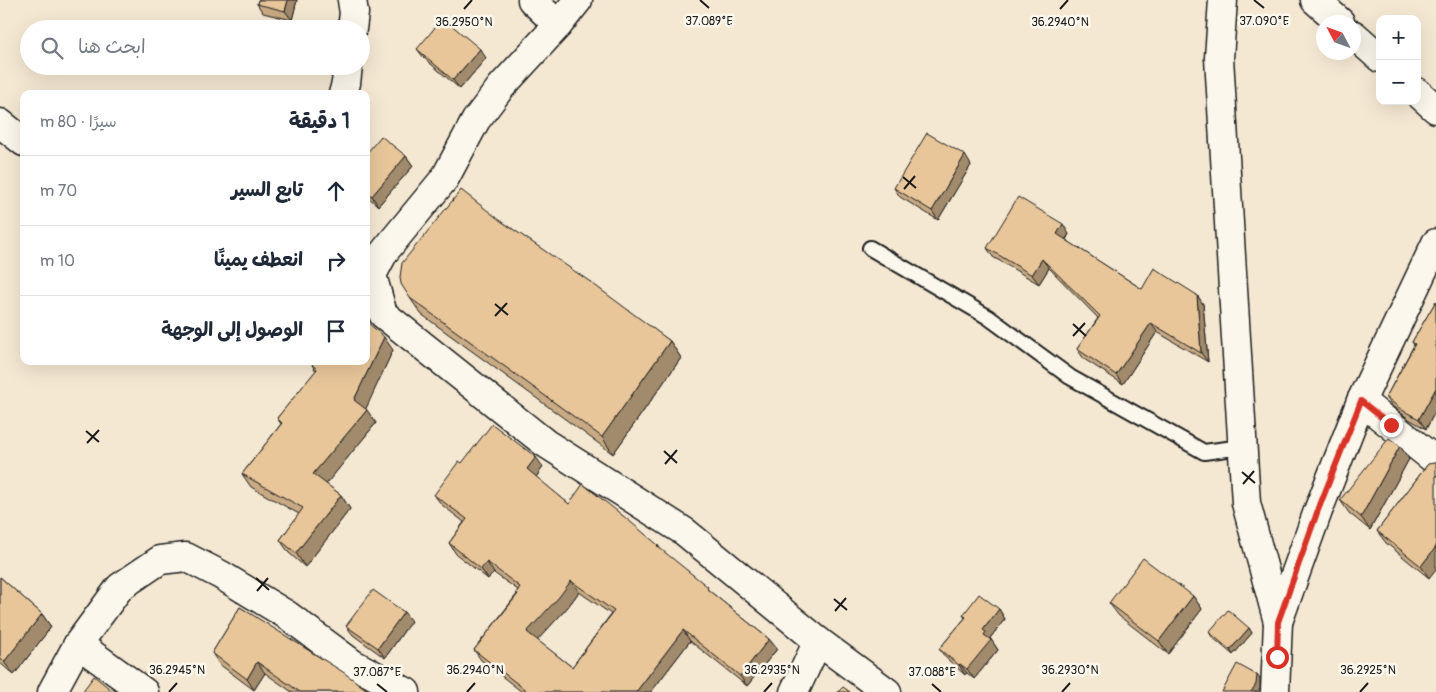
<!DOCTYPE html>
<html lang="ar">
<meta charset="utf-8">
<style>
body{margin:0;font-family:Pangolin,"Playpen Sans Arabic",sans-serif;background:#f2f2f3;color:#1f2937;direction:rtl}
.controls{position:absolute;right:15px;top:15px;display:grid;overflow:hidden;border-radius:10px;box-shadow:0 5px 20px #0002}
.controls button{width:45px;height:45px;display:grid;place-items:center;padding:0;border:0;border-bottom:1px solid #e0e1e3;background:#fff;color:#1f2937;font:25px sans-serif}
.compass{position:absolute;left:1316px;top:15px;width:45px;height:45px;border-radius:50%;background:#fff;box-shadow:0 5px 20px #0002;rotate:311deg}
.stop{position:absolute;width:15px;height:15px;margin:-11px;border:4px solid #d93025;border-radius:50%;background:#fff}
.stop.end{background:#d93025;border-color:#fff;box-shadow:0 1px 5px #0008}
.list{margin:0;padding:0;list-style:none}
h2{display:flex;justify-content:space-between;align-items:center;height:65px;margin:0;padding:0 20px;font-size:21px}
h2 small{font-size:16px;font-weight:400;color:#747a83}
.list li{display:grid;grid-template-columns:32px 1fr auto;gap:15px;align-items:center;box-sizing:border-box;height:70px;padding:0 20px;border-top:1px solid #e0e1e3}
.list b{display:block;font-size:19px;white-space:nowrap}
.list em{font-size:16px;font-style:normal;color:#747a83}
.icon{flex:none;width:28px;height:28px;fill:none;stroke:currentColor;stroke-width:2;stroke-linecap:round;stroke-linejoin:round}
.map{position:relative;flex:none;width:1436px;height:692px;overflow:hidden;direction:ltr}
.search{position:absolute;background:#fff;box-shadow:0 5px 20px #0002;left:20px;top:20px;width:350px;height:55px;display:flex;align-items:center;gap:12px;box-sizing:border-box;padding:0 18px;border-radius:28px;color:#747a83;font-size:19px}
.panel{position:absolute;background:#fff;box-shadow:0 5px 20px #0002;left:20px;top:90px;width:350px;height:275px;border-radius:10px;direction:rtl}
.map>svg:first-child{display:block}
.lines{fill:none;stroke-linecap:round;stroke-linejoin:round}
.lane-casing{stroke:#1c1c1c;stroke-width:18}
.street-casing{stroke:#1c1c1c;stroke-width:31}
.lane{stroke:#fbf7ec;stroke-width:14}
.street{stroke:#fbf7ec;stroke-width:28}
.wall{fill:#c8aa84;stroke:#1c1c1c;fill-rule:evenodd}
.shaded-wall{fill:#a28b6c;stroke:#1c1c1c}
.building{fill:#e8c69a;stroke:#1c1c1c;fill-rule:evenodd}
.route{stroke:#d93025;stroke-width:6}
.ticks{fill:none;stroke:#1c1c1c;stroke-width:2}
.ticks-label{font-size:12px;text-anchor:middle;fill:#1c1c1c;stroke:#fbf7ec;stroke-width:5;stroke-linejoin:round;paint-order:stroke}
</style>
<div class="map">
<svg width="1436" height="692" viewBox="0 0 1436 692">
<rect width="100%" height="100%" fill="#f5e8d3"/>
<filter id="ink" filterUnits="userSpaceOnUse"><feTurbulence type="fractalNoise" baseFrequency=".02" numOctaves="2"/><feDisplacementMap in="SourceGraphic" scale="10" xChannelSelector="R" yChannelSelector="G"/><feConvolveMatrix kernelMatrix="1 2 1 2 8 2 1 2 1" color-interpolation-filters="sRGB"/></filter>
<g filter="url(#ink)">
<g class="lines">
<g class="lane-casing">
<path id="lane" d="M870,248l118,69 82,60 134,75 38,-5"/>
</g>
<g class="street-casing">
<g id="street">
<path d="M532,0l26,25"/>
<path d="M578,0l-20,25 -57,62 -25,33 -31,58 -61,74 -12,23 11,39 162,129 140,89 133,109 69,51"/>
<path d="M1223,0l-4,58 27,445 32,119 -3,70"/>
<path d="M1315,0l25,22"/>
<path d="M352,29l2,-16 -2,-13"/>
<path d="M1354,35l26,23"/>
<path d="M1417,92l19,17"/>
<path d="M343,94l3,-11 2,-17"/>
<path d="M0,123l24,19"/>
<path d="M1361,401l75,60"/>
<path d="M1278,622l40,-111 43,-110 75,-158"/>
<path d="M78,644l66,48"/>
<path d="M52,692l26,-48 42,-57 40,-27 26,-3 35,18 66,40 66,49 53,28"/>
<path d="M794,692l24,-51"/>
</g>
</g>
<use href="#lane" class="lane"/>
<use href="#street" class="street"/>
</g>
<g class="wall">
<path d="M258,0h39l-5,20 -29,-7 -6,-9z"/>
<path d="M417,49l69,9 -26,31 -36,-31z"/>
<path d="M366,154l40,2 7,10 -35,40 -12,-11z"/>
<path d="M971,165l-33,55 -38,-23 -6,-9z"/>
<path d="M501,221l169,120 11,17 -68,96 -192,-140 -11,-16z"/>
<path d="M1069,234l-3,6 76,49 55,6 6,9 5,58 -51,-30 -34,52 -39,-25 -7,-10 21,-31 -49,-50 -10,16 -46,-27 -6,-9z"/>
<path d="M1436,301v109l-10,19 -17,-10 -17,-13 -6,-9 28,-52 -2,-3z"/>
<path d="M393,350l-28,59 11,14 -50,61 15,11 9,14 -45,58 -16,-14 -9,-13 19,-26 -48,-27 -9,-13 39,-50 -4,-6 39,-47 -4,-6z"/>
<path d="M1400,446l9,13 -39,71 -21,-17 -9,-13z"/>
<path d="M1428,464l1,114 -43,-35 -9,-12z"/>
<path d="M543,467l-7,10 33,27 89,41 3,5 51,43 57,46 8,10 -30,37 -57,-45 -39,51h-129l-41,-32 -7,-10 43,-56 -1,-1 2,-3 -24,-17 -6,6 -32,-25 -7,-11 15,-21 -22,-17 -8,-10zM579,592l32,22 -39,53 -35,-27 30,-32z"/>
<path d="M0,577l42,37 9,13 -37,48 -14,-12z"/>
<path d="M1193,596l9,13 -34,45 -49,-38 -10,-13z"/>
<path d="M240,607l130,85h-78l-27,-19 -11,17 -35,-26 -7,-11z"/>
<path d="M999,609l6,10 -15,19 8,12 -24,29 -7,-6 -2,2 -19,-17 -7,-9 26,-31 -2,-3z"/>
<path d="M411,621l-26,37 -32,-23 -7,-9z"/>
<path d="M1249,628l3,5 -19,22 -21,-18 -3,-5z"/>
</g>
<g class="shaded-wall">
<path d="M288,0h9l-5,20 -7,-9z"/>
<path d="M480,49l6,9 -26,31 -7,-9z"/>
<path d="M965,155l6,10 -33,55 -6,-9z"/>
<path d="M406,156l7,10 -35,40 -6,-10z"/>
<path d="M1063,224l6,10 -6,9 -6,-9z"/>
<path d="M1042,259l7,9 -10,16 -7,-9z"/>
<path d="M1197,295l6,9 5,58 -7,-9z"/>
<path d="M1151,323l6,9 -34,52 -7,-9z"/>
<path d="M384,337l9,13 -29,63 -10,-13z"/>
<path d="M670,341l11,17 -68,96 -11,-17z"/>
<path d="M1436,388v22l-10,19 -7,-10z"/>
<path d="M367,410l9,13 -53,65 -10,-14z"/>
<path d="M1400,446l9,13 -39,71 -9,-13z"/>
<path d="M536,457l7,10 -9,13 -7,-11z"/>
<path d="M341,495l9,14 -45,58 -9,-14z"/>
<path d="M1436,547v22l-7,9 -8,-12z"/>
<path d="M487,562l7,11 -6,6 -7,-10z"/>
<path d="M571,581l8,11 -12,16 -32,35 -8,-11z"/>
<path d="M1193,596l9,13 -34,45 -9,-13z"/>
<path d="M999,609l6,10 -15,19 8,12 -24,29 -7,-10 17,-34 -1,-5z"/>
<path d="M404,612l7,9 -26,37 -7,-10z"/>
<path d="M42,614l9,13 -37,48 -10,-13z"/>
<path d="M1249,628l3,5 -19,22 -3,-5z"/>
<path d="M683,630l7,11 -39,51h-15z"/>
<path d="M769,639l8,10 -30,37 -7,-10z"/>
<path d="M257,662l8,11 -11,17 -7,-11z"/>
<path d="M960,664l7,9 -2,2 -6,-10z"/>
<path d="M1257,675l3,4v10l-2,3h-7z"/>
</g>
<g class="building">
<path d="M258,0h30l-3,11 -28,-7z"/>
<path d="M443,18l37,31 -27,31 -36,-31z"/>
<path d="M927,133l38,22 -33,56 -38,-23z"/>
<path d="M381,136l25,20 -34,40 -6,-4v-38z"/>
<path d="M461,190l40,31 88,60 81,60 -68,96 -192,-139 -9,-14 -1,-7 2,-14z"/>
<path d="M1018,197l45,27 -6,10 85,55 12,-21 43,27 4,58 -50,-30 -35,52 -39,-26 23,-33 -58,-57 -10,16 -45,-27z"/>
<path d="M1436,301v87l-17,31 -17,-9 -16,-13 29,-53 -3,-2z"/>
<path d="M366,321l18,16 -30,63 13,10 -54,64 28,21 -45,58 -16,-13 23,-32 -61,-34 40,-51 -5,-5 40,-49 -5,-4 3,-4h51z"/>
<path d="M492,424l44,33 -9,12 42,35 14,-20 44,35 31,26 -1,1 51,41 -1,2 62,50 -29,37 -57,-46 -47,62h-108l-54,-42 44,-56 -2,-1 4,-6 -33,-25 -6,7 -32,-26 18,-24 -33,-24 25,-34 3,2zM571,581l43,30 -42,56 -45,-35 32,-35z"/>
<path d="M1389,438l11,8 -39,71 -21,-17z"/>
<path d="M1436,462v85l-15,19 -44,-35 51,-67 6,-1z"/>
<path d="M1143,558l50,38 -34,45 -50,-38z"/>
<path d="M0,577l42,37 -38,48 -4,-4z"/>
<path d="M373,590l31,22 -26,36 -32,-22z"/>
<path d="M979,594l20,15 -16,21 3,2 -2,3 7,5 -24,29 -7,-5 -1,1 -20,-16 27,-32 -3,-2z"/>
<path d="M240,607l103,65 27,20h-70l-43,-30 -10,17 -35,-26z"/>
<path d="M1228,610l21,18 -19,22 -21,-18z"/>
<path d="M1237,664l20,11 -1,9 -5,8h-29z"/>
<path d="M94,676l20,16h-32z"/>
<path d="M843,687l7,5h-12z"/>
</g>
</g>
<g class="lines" filter="url(#ink)">
<path class="route" d="M1277,657l1,-35 40,-112 43,-109 30,24"/>
</g>
<path class="ticks" d="M700,0l9,8M1254,0l10,8M464,9l8,-9M1060,9l8,-9M903,177l13,11M904,189l11,-13M495,304l13,11M495,316l12,-13M1073,324l13,12M1073,336l12,-13M86,431l13,11M87,443l12,-13M664,451l13,12M665,464l12,-14M1242,472l13,11M1243,484l11,-13M256,578l13,12M257,591l11,-13M834,599l13,11M835,611l11,-13M377,684l10,8M932,684l9,8M169,692l8,-9M467,692l8,-9M764,692l8,-9M1062,692l8,-9M1360,692l8,-9"/>
<g class="ticks-label">
<text x="709" y="25">37.089°E</text>
<text x="1264" y="25">37.090°E</text>
<text x="464" y="26">36.2950°N</text>
<text x="1060" y="26">36.2940°N</text>
<text x="177" y="674">36.2945°N</text>
<text x="475" y="674">36.2940°N</text>
<text x="772" y="674">36.2935°N</text>
<text x="1070" y="674">36.2930°N</text>
<text x="1368" y="674">36.2925°N</text>
<text x="377" y="676">37.087°E</text>
<text x="932" y="676">37.088°E</text>
</g>
</svg>
<div class="controls">
<button>+</button>
<button>−</button>
</div>
<svg class="compass" viewBox="-18 -18 36 36"><path d="M0-13l5 13h-10z" fill="#e53935"/><path d="M0 13l5-13h-10z" fill="#747a83"/></svg>
<div class="stop" style="left:1277px;top:657px"></div>
<div class="stop end" style="left:1391px;top:425px"></div>
<div class="search"><svg class="icon" aria-label="search" viewBox="0 0 24 24"><circle cx="10" cy="10" r="6"/><path d="M15 15l6 6"/></svg>ابحث هنا</div>
<section class="panel">
<h2>1 دقيقة<small>سيرًا · 80 m</small></h2>
<ul class="list">
<li><svg class="icon" aria-label="ahead" viewBox="0 0 24 24"><path d="M12 20V5M6 11l6-6 6 6"/></svg><div><b>تابع السير</b></div><em>70 m</em></li>
<li><svg class="icon" aria-label="right" viewBox="0 0 24 24"><path d="M7 20v-9h11M14 6l5 5-5 5"/></svg><div><b>انعطف يمينًا</b></div><em>10 m</em></li>
<li><svg class="icon" aria-label="arrive" viewBox="0 0 24 24"><path d="M6 21V4h12l-3 4 3 4H6"/></svg><div><b>الوصول إلى الوجهة</b></div></li>
</ul>
</section>
</div>
